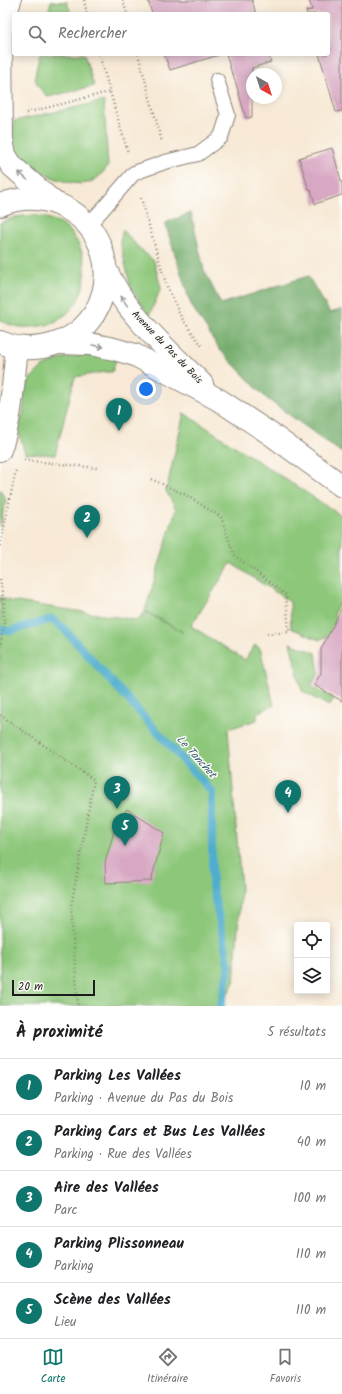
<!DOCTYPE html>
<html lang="fr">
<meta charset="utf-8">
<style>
body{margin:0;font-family:Kalam,sans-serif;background:#f2f2f2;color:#202124}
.controls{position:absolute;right:12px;bottom:12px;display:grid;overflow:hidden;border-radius:4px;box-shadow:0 2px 10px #0003}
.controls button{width:36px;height:36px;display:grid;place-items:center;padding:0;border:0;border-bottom:1px solid #e0e0e0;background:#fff;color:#202124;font:20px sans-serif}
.compass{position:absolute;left:246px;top:68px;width:36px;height:36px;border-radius:50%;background:#fff;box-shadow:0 2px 10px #0003;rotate:141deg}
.scale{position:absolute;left:12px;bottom:10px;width:83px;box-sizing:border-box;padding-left:4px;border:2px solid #1c1c1c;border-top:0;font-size:11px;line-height:14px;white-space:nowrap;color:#1c1c1c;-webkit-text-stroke:3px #fdfcf7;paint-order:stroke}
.you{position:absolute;left:146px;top:389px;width:14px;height:14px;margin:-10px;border:3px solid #fff;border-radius:50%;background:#1a73e8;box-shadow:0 0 0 6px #1a73e833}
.badge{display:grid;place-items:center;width:26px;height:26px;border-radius:50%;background:#0f766e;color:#fff;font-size:13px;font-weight:700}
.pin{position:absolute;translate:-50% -33px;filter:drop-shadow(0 1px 2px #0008)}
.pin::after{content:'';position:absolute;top:21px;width:14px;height:12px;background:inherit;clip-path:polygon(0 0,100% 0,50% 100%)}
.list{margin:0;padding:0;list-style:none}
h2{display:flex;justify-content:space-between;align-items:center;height:52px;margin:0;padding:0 16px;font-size:17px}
h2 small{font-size:13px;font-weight:400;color:#757577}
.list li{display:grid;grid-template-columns:26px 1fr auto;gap:12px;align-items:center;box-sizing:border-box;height:56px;padding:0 16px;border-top:1px solid #e0e0e0}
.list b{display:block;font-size:15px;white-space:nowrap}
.list p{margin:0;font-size:13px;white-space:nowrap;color:#757577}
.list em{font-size:13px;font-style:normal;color:#757577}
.icon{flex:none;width:22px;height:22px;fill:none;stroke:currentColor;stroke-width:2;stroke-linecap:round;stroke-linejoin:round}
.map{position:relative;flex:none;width:342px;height:1006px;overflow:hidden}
.search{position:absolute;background:#fff;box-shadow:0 2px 10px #0003;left:12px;right:12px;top:12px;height:44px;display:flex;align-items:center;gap:10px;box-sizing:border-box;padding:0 14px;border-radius:4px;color:#757577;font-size:15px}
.sheet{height:332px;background:#fff}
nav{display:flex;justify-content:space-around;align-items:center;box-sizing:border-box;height:56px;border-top:1px solid #e0e0e0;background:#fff;font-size:11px;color:#757577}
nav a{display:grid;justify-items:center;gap:2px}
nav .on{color:#0f766e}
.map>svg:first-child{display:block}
.green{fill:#8dc77a;stroke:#54724b}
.forest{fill:#72ac6a;stroke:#476443}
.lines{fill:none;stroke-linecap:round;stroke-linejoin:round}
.stream{stroke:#4fadcd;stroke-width:8}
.building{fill:#d8a7c3}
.service-casing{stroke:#8a8278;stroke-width:16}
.minor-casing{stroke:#8a8278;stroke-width:24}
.tertiary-casing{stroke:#8a8278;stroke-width:24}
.secondary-casing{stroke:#8a8278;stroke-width:24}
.path{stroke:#8a8278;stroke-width:2.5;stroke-dasharray:1 3;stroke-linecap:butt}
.service{stroke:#fff;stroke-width:14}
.minor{stroke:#fff;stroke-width:22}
.tertiary{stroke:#fff;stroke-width:22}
.secondary{stroke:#fff;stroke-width:22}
.oneway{stroke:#999}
.labels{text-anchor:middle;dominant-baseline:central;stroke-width:3;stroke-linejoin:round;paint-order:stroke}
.street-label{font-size:10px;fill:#1c1c1c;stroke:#fdfcf7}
.water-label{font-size:11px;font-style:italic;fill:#335d6c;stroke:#fdfcf7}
</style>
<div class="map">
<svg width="342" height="1006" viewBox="0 0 342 1006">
<rect width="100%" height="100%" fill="#fdfcf7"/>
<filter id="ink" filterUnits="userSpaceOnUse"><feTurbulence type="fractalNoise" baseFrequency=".025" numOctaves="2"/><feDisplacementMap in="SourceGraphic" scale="8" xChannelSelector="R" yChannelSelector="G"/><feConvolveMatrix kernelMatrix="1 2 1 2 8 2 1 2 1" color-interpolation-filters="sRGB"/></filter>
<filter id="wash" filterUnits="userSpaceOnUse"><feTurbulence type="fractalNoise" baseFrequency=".012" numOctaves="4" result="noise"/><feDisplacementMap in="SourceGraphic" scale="16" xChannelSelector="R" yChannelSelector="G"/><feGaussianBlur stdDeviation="0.9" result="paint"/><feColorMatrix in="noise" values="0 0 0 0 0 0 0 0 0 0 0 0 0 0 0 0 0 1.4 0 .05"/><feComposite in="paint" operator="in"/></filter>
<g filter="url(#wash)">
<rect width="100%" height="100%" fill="#f7e9d5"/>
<g class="green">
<path d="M51,1l16,1 4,12h-23z"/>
<path d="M40,54h44l10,32 -46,11c-18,-17 -13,-21 -8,-43z"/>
<path d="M104,101l4,65c-5,7 -12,15 -21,17 -21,5 -66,-17 -74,-37 -3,-8 0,-18 1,-25z"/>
<path d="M33,215c12,2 24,5 33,13 28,25 25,73 -8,92 -8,5 -19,7 -29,7 -10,1 -21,-2 -29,-7v-97l15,-6z"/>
<path d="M123,230l14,16 17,15 7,27 -12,28 -19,-30 -10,-46z"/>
<path d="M88,355l29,2 -5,15h-8l-29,5 -20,78 -30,-2 -7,-23 5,-17 1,-16 6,-18 12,-12 21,-9z"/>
<path d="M184,413l158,103v87l-3,1 -5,9 2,9 -6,13 -11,5 -28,-12 -1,-26 -59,-39 -40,63 54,34 10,-15 5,3 14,57 -17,8v7l-29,9 13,159 -7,94 -12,24h-222v-409l10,4 127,19 8,-8 38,20 -38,-21 31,-102 -10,-18z"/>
<path d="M0,489l6,11 -6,27z"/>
<path d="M290,643l26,10 3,20 -8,13 23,13 -5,7 -27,-15z"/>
</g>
<path class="forest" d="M191,213l13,57 17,34 87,-28 22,37 12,-4v144l-76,-55 -46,-48 -29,-45 -26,-82z"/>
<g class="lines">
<path class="stream" d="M0,630l10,1 42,-12 12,10 148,163v93l17,81 -8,40"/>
</g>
<g id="blocks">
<g class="building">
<path d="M148,0h104l4,14h-104z"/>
<path d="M309,0h33v111l-6,1 -17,-58h9v-40h-21l-1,-3 6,-1z"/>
<path d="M164,54h58l-52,16z"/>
<path d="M226,54h42l3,8 -19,6v49l-6,1 -13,-44h-1z"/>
<path d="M332,148l10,36v11l-27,9 -4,-14h-2l-10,-32z"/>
<path d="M342,608v93l-28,-16 7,-12v-24z"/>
<path d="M127,809l37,24 -13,48 -45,2 -1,-20 10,-35z"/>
</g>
</g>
</g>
<g filter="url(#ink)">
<use href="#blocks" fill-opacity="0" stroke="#8a8278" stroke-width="1"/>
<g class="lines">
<g class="service-casing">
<path id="service" d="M88,225l14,-15 32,-37 31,-11 33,-8 23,-17 7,-22 -11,-35"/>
</g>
<g class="minor-casing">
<path id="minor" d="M0,450c12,-33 13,-68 17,-102"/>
</g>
<g class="tertiary-casing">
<g id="tertiary">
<path d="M1,33l1,106 3,16 7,11 40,35"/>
<path d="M0,36l10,-36"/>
</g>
</g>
<g class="secondary-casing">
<g id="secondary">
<path d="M0,205c20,-8 41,-9 62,1 41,19 56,68 32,108 -20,31 -61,42 -94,28"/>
<path d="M106,270c7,14 15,28 25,40 21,27 47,50 71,74"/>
<path d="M59,343l31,1 24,5 21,6 84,45 53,35 70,51"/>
</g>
</g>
<g class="path">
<path d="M84,0l3,14"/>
<path d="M123,0l4,14"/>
<path d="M99,54l29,99"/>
<path d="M138,54l24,88"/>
<path d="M26,113l83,-21"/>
<path d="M141,198l25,86 15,33 21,29"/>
<path d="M24,460l73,8"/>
<path d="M151,479l33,15 37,23 13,38 52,40 3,37 -22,2"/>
<path d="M0,546l16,-76"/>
<path d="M0,579l4,26v19l-4,23"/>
<path d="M0,715l94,65 -23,127 7,99"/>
</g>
<use href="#service" class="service"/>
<use href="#minor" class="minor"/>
<use href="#tertiary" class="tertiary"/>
<use href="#secondary" class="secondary"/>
</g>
<defs><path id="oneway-shaft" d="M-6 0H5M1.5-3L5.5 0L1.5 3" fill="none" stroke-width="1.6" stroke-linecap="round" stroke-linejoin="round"/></defs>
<g class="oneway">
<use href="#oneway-shaft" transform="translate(23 176) rotate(-138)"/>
<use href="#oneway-shaft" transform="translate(124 301) rotate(-126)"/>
<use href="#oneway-shaft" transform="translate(98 346) rotate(10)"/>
</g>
</g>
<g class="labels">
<g class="street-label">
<text transform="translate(167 347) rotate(46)">Avenue du Pas du Bois</text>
</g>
<g class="water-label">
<text transform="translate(196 757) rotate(48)">Le Tanchet</text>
</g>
</g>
</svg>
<div class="controls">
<button><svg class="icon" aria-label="locate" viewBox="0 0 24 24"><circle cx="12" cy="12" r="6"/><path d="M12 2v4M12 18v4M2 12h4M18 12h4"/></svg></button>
<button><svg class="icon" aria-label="layers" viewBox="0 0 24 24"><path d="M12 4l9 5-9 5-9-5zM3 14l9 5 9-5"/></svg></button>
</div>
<svg class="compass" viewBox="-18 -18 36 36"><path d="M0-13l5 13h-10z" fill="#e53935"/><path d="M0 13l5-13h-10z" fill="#757577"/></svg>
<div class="scale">20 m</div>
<div class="you"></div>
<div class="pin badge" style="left:119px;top:431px">1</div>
<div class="pin badge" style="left:87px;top:538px">2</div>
<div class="pin badge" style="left:117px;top:809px">3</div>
<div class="pin badge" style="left:288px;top:813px">4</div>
<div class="pin badge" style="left:125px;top:846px">5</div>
<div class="search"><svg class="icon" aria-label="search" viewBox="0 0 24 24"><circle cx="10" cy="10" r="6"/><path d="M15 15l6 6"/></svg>Rechercher</div>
</div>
<section class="sheet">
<h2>À proximité<small>5 résultats</small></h2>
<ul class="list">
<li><span class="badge">1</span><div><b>Parking Les Vallées</b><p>Parking · Avenue du Pas du Bois</p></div><em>10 m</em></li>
<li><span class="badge">2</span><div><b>Parking Cars et Bus Les Vallées</b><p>Parking · Rue des Vallées</p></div><em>40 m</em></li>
<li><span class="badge">3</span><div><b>Aire des Vallées</b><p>Parc</p></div><em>100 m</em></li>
<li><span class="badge">4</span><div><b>Parking Plissonneau</b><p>Parking</p></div><em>110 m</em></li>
<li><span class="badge">5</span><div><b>Scène des Vallées</b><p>Lieu</p></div><em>110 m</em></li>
</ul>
</section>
<nav>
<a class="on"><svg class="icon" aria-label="map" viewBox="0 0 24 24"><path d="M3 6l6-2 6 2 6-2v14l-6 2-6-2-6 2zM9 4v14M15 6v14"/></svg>Carte</a>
<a><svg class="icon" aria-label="directions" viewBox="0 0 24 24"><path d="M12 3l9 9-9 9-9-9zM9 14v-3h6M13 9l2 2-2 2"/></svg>Itinéraire</a>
<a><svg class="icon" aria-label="saved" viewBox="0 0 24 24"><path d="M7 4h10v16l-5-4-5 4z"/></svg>Favoris</a>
</nav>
